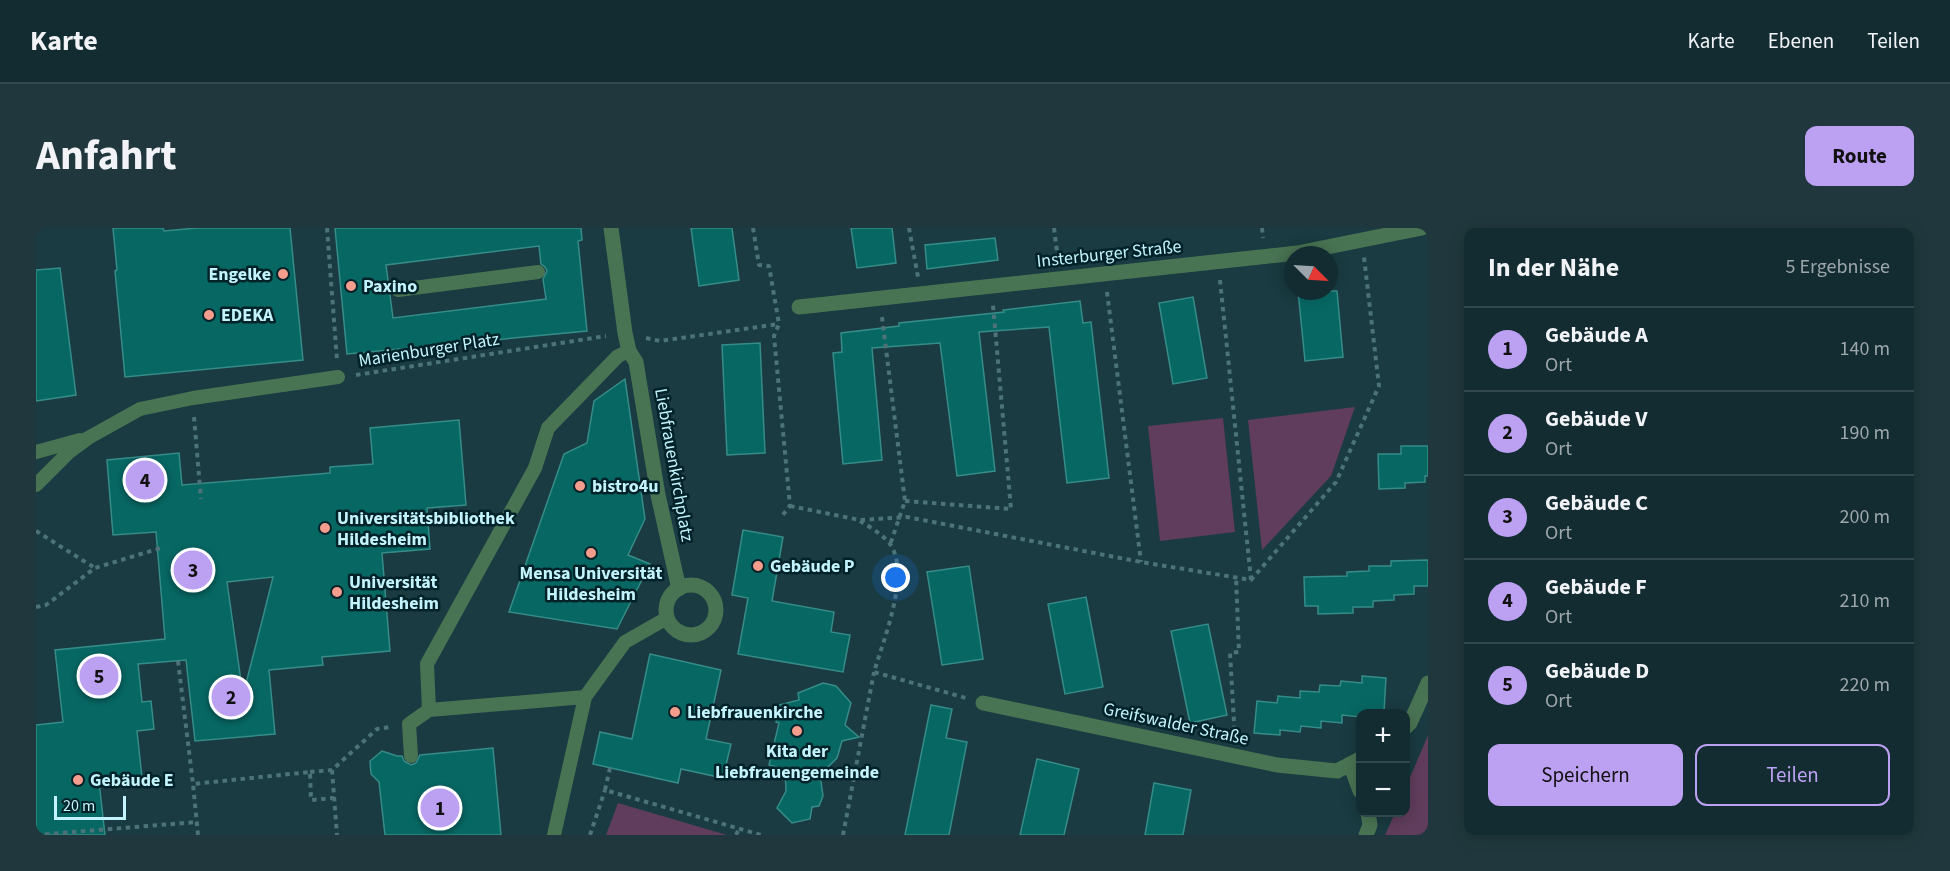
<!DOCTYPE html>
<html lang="de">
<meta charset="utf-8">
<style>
body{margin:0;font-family:"Source Sans 3",sans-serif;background:#20383d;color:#f1f3f6}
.controls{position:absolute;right:18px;bottom:18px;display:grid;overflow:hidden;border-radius:12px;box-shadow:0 3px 15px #0003}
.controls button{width:54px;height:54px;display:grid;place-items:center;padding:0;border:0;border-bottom:2px solid #32484d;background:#132c31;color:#f1f3f6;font:30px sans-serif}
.compass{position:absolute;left:1248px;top:18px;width:54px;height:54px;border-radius:50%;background:#132c31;box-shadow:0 3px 15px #0003;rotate:114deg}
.scale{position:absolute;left:18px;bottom:15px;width:72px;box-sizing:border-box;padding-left:6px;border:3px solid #c3f4fd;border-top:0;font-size:16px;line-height:21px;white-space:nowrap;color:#c3f4fd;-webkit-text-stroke:4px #002228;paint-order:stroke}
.you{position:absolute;left:860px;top:350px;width:21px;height:21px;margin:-15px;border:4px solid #fff;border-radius:50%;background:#1a73e8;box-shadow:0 0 0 9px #1a73e833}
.badge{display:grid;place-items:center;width:39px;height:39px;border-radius:50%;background:#bca0f2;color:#111;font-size:20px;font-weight:700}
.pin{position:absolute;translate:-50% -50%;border:3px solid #fff;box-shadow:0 2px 6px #0006}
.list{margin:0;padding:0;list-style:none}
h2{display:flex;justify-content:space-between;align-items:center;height:78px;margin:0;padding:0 24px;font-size:26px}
h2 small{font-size:20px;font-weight:400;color:#9da7ab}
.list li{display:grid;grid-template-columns:39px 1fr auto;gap:18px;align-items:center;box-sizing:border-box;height:84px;padding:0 24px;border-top:2px solid #32484d}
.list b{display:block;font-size:22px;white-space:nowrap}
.list p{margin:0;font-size:20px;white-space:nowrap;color:#9da7ab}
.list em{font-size:20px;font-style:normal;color:#9da7ab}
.actions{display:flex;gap:12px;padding:18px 24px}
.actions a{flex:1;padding:14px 0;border:2px solid #bca0f2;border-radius:12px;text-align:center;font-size:21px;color:#bca0f2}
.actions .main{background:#bca0f2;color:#111}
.map{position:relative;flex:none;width:1392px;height:607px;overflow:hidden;border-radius:12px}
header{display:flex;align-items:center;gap:36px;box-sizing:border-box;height:84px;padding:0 30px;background:#132c31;border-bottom:2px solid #32484d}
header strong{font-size:28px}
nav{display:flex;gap:33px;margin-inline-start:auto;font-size:21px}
.intro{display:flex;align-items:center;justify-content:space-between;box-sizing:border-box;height:144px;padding:0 36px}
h1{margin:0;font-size:42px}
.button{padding:15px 27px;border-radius:12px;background:#bca0f2;color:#111;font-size:21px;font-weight:700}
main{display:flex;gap:36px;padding:0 36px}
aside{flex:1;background:#132c31;border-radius:12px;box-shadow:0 3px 15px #0003}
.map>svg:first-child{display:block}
.green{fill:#603d5c}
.building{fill:#076763;stroke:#368c88;stroke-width:1.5;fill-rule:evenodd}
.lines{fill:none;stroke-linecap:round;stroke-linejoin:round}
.path{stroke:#4c737a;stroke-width:4;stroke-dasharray:4.5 4.5;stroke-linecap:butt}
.lane{stroke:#497453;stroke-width:14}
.street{stroke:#497453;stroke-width:15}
.poi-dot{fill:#f59d8d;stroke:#002228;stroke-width:2}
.labels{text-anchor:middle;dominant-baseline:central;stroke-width:5;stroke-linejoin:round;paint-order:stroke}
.street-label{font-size:18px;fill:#c3f4fd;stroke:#002228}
.poi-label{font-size:18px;font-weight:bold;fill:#c3f4fd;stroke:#002228;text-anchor:start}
</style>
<header>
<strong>Karte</strong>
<nav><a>Karte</a><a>Ebenen</a><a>Teilen</a></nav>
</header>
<div class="intro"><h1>Anfahrt</h1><a class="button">Route</a></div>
<main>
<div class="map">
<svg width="1392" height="607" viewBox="0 0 1392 607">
<rect width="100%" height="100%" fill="#193b41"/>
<g class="green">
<path d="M1319,179l-24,69 -69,74 -14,-130z"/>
<path d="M1187,190l12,114 -75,9 -12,-115z"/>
<path d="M1392,507v100h-43l10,-22 11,-1v-25z"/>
<path d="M582,575l109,32h-121z"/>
</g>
<g class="building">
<path d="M77,0h50l1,3 33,-3h93l13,132 -178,17 -10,-106 2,-1z"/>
<path d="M299,0h246l1,12 -4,1 9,90 -240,23zM503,18l2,18 4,3 2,4 -4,8 3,20 -153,19 -7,-53z"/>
<path d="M655,0h41l7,52 -40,6z"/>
<path d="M815,0h41l4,35 -39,5z"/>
<path d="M959,10l3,22 -71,9 -2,-24z"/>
<path d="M24,40l16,127 -40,6v-131z"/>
<path d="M1262,63h39l6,66 -38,4z"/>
<path d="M1157,69l14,81 -34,6 -14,-81z"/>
<path d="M1044,73l3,22 8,-1 18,156 -42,5 -18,-156 -70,5 16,139 -38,5 -17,-133 -68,5 10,112 -39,4 -10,-111 9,-1 -1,-19 58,-7v-3l105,-11 -1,-2z"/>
<path d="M724,115l5,110 -38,2 -5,-110z"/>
<path d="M589,151l20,140 -17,36 22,9 -33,65 -108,-17 55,-158 23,-11 7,-42z"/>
<path d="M423,192l7,85 -39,3 3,41 -48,4 8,98 -68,6 1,8 -54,5 6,64 -80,7 -9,-81 -48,4 4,38 9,-1 3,28 -17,2 5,47 -43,4 6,53h-69v-110l27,-3 -8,-72 110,-11 -9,-107 -43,3 -6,-75 72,-7 3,32 148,-12v-6l43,-3 -3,-36zM237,349l-11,44 -19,74 -16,-113z"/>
<path d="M1365,218h27v30h-3v6l-20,1v5l-26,1 -1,-35h23z"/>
<path d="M707,302l40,7 -11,64 62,11 -3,20 19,3 -7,37 -105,-18 10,-56 -16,-3z"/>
<path d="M1392,332v26h-14v8l-20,1v5l-21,1v6h-20v6l-35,1v-8h-13l-1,-29 43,-1v-4l22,-1v-5h22v-5z"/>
<path d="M933,338l14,93 -41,6 -15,-93z"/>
<path d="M1050,369l17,90 -38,7 -17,-90z"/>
<path d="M1172,396l19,91 -37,8 -19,-92z"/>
<path d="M614,426l71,16 -15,69 25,5 -8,34 -42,-9 -3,14 -85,-19 7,-32 32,7z"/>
<path d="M1326,448l24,2 -2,34 -19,-1v3h-5v3l-18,-2v8l-21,-2v7l-20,-2 -1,6 -20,-2v5l-26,-2 3,-32 20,2 1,-7 22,2v-7l19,1 1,-7 20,1 1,-5 21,2z"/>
<path d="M787,455l13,3 15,17 -6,22 14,12 -17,4 -5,17 -17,17 3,21 -4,10 -7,1 -2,12 -18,4 -15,-15 9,-17 -1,-22 -16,-4 10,-42 -3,-1 3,-17 20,-5 -1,-7z"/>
<path d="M895,477l21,4 -6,29 21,4 -18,93h-44z"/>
<path d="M457,520l8,87h-116l-6,-53 -8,-8 -1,-13 12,-10 15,5h5l2,5 7,4 5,-2 4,-8z"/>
<path d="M1001,531l42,10 -15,66h-44z"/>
<path d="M1118,555l37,7 -8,45h-38z"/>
</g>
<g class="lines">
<g class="path">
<path d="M291,0l10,132"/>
<path d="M717,0l6,37 10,1 10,58 -5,12 16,170 -8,10"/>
<path d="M873,0l9,49"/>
<path d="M1018,0l4,32"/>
<path d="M1226,0l1,10"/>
<path d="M1184,52l31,300"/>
<path d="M1071,64l34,270"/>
<path d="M846,89l23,184 -15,44"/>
<path d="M610,110l14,3 119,-17"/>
<path d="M320,147l250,-39"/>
<path d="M158,189l7,82"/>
<path d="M869,273l106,8 -18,-204"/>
<path d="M754,278l70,14 47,-3 234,45 110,18 85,-98 43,-96 -15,-129"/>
<path d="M824,293c10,6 22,13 30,23 21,30 -7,97 -16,128l92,26"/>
<path d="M0,303l59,37"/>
<path d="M0,379l10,-2 49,-37 69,-21"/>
<path d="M142,433l15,123"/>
<path d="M1199,511l-5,-86 9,-1 -3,-75"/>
<path d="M574,540l-5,22 156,45"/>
<path d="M296,542l5,65"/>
<path d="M274,544l22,-2 45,-41 13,-2"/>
<path d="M0,607l161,-13"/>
<path d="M162,607l-5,-51 117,-12 1,28 23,-2"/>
<path d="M554,607l15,-45"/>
<path d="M700,607l3,-6"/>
<path d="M807,607l31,-163"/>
</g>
<g class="lane">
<path d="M362,62l140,-18"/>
<path d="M0,224l44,-12"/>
<path d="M0,257l33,-33 19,-14 52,-29 53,-11 145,-21"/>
<path d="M393,482l-2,-46 108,-196 13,-40 70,-72 11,-5"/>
<path d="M375,528l-2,-32 20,-14 156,-13"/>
<path d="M518,607l31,-138 40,-55 42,-24"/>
</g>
<g class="street">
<path d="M575,0l14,105 4,18 7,11 22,133 21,94"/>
<path d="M763,79l498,-54 125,-25"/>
<circle cx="655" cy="382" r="25"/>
<path d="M947,475l294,62 60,6 23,-12"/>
<path d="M1370,499l4,-4 18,-40"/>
<path d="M1314,536l10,27"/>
<path d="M1330,607l4,-10 -2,-13"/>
</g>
</g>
<g class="poi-dot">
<circle cx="247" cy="46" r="6"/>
<circle cx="315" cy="58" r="6"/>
<circle cx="173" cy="87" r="6"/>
<circle cx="544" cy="258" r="6"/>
<circle cx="289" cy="300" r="6"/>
<circle cx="555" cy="325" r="6"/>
<circle cx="722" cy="338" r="6"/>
<circle cx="301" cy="364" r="6"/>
<circle cx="639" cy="484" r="6"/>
<circle cx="761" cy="503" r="6"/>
<circle cx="42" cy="552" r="6"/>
</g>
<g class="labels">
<g class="street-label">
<text transform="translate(1073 26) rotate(-6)">Insterburger Straße</text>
<text transform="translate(393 122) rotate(-9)">Marienburger Platz</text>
<text transform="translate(638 237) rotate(80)">Liebfrauenkirchplatz</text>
<text transform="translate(1140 496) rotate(12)">Greifswalder Straße</text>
</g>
<g class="poi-label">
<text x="235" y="46" text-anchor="end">Engelke</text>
<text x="327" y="58">Paxino</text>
<text x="185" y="87">EDEKA</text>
<text x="556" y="258">bistro4u</text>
<text x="301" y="290">Universitätsbibliothek<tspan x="301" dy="21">Hildesheim</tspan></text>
<text x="734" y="338">Gebäude P</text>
<text x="555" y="345" text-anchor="middle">Mensa Universität<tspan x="555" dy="21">Hildesheim</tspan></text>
<text x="313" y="354">Universität<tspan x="313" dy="21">Hildesheim</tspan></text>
<text x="651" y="484">Liebfrauenkirche</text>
<text x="761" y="523" text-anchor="middle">Kita der<tspan x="761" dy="21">Liebfrauengemeinde</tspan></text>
<text x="54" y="552">Gebäude E</text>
</g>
</g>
</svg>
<div class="controls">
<button>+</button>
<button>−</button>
</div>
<svg class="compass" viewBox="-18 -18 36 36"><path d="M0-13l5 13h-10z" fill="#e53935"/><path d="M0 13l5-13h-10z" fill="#9da7ab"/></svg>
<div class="scale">20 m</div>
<div class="you"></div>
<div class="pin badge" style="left:404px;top:580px">1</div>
<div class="pin badge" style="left:195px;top:469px">2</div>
<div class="pin badge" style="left:157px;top:342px">3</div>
<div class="pin badge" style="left:109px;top:252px">4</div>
<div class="pin badge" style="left:63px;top:448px">5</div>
</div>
<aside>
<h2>In der Nähe<small>5 Ergebnisse</small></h2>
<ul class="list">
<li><span class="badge">1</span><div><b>Gebäude A</b><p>Ort</p></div><em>140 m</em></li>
<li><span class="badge">2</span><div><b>Gebäude V</b><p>Ort</p></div><em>190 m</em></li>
<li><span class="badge">3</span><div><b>Gebäude C</b><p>Ort</p></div><em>200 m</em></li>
<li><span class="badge">4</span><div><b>Gebäude F</b><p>Ort</p></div><em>210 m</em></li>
<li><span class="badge">5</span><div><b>Gebäude D</b><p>Ort</p></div><em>220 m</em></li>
</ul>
<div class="actions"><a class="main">Speichern</a><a>Teilen</a></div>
</aside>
</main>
